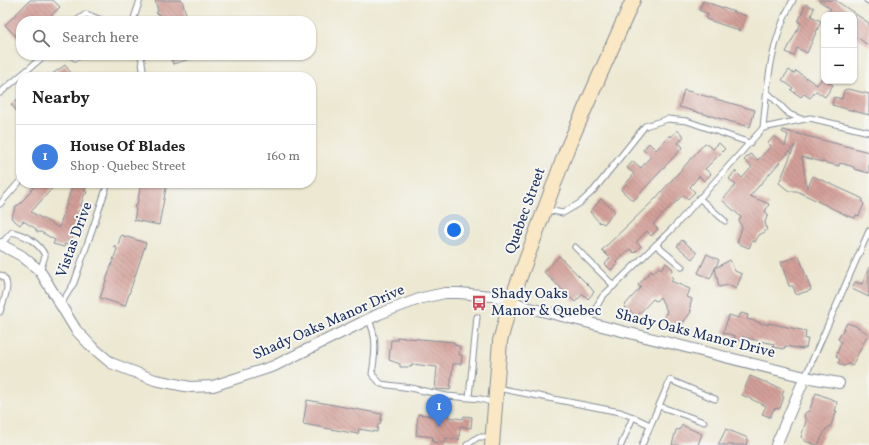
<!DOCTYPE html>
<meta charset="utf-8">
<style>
body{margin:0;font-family:Vollkorn,serif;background:#f6f6f6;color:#222}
.controls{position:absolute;right:12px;top:12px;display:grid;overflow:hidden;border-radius:8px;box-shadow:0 1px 3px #0004}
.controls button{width:36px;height:36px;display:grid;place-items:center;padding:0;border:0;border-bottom:1px solid #e0e0e0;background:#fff;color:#222;font:20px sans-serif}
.you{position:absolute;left:454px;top:230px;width:14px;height:14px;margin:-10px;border:3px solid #fff;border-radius:50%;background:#1a73e8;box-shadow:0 0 0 6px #1a73e833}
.badge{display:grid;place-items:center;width:26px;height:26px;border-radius:50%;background:#111827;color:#fff;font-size:13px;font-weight:700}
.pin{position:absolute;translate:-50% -33px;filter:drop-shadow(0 1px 2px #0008)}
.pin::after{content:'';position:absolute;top:21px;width:14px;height:12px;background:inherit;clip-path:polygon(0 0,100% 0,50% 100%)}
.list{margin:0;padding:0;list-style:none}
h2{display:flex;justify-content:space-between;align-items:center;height:52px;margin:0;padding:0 16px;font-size:17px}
h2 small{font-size:13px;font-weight:400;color:#767676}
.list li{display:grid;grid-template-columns:26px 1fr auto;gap:12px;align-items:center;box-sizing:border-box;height:64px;padding:0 16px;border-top:1px solid #e0e0e0}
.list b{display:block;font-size:15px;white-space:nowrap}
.list p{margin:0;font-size:13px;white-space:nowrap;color:#767676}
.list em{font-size:13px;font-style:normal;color:#767676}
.icon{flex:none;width:22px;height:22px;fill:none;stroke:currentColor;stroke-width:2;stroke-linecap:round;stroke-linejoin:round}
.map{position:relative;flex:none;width:869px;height:445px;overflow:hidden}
.search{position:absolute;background:#fff;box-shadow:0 1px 3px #0004;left:16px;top:16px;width:300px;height:44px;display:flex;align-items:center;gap:10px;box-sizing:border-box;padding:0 14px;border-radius:16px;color:#767676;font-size:15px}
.panel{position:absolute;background:#fff;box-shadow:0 1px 3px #0004;left:16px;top:72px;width:300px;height:116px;border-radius:16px}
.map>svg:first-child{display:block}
.building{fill:url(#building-back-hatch)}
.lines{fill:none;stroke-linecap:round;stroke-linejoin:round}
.lane-casing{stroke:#848c98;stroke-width:7}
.street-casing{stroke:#848c98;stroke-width:12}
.secondary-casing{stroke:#848c98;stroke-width:16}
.lane{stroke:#fff;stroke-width:5}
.street{stroke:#fff;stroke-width:10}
.secondary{stroke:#fae7c3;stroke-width:14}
.labels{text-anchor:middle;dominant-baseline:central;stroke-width:4;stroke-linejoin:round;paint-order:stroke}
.street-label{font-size:15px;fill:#1b2f5e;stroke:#f6f6f2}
.poi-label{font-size:15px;fill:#1b2f5e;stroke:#f6f6f2;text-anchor:start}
</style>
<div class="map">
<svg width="869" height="445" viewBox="0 0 869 445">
<defs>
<pattern id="building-back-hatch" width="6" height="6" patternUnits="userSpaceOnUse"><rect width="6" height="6" fill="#d39f98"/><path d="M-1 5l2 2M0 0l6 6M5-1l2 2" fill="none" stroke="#aa827f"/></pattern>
</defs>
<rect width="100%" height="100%" fill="#f6f6f2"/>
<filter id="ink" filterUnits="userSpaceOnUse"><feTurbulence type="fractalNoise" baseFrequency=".025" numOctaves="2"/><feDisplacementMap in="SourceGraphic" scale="8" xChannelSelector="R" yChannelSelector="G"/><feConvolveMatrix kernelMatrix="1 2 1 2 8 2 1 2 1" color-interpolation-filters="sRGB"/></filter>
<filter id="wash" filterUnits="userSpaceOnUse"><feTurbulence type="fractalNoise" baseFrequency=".012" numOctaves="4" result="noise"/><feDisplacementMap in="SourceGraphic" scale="16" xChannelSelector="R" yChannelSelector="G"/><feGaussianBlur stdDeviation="0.9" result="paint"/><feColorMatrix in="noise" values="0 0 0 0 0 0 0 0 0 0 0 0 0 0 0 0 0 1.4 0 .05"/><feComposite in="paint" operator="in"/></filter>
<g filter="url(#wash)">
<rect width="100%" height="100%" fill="#ece8d1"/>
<g id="blocks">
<g class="building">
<path d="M30,0h23l7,7 -15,14h-24v20l-16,-16z"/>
<path d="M155,0h27l6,21h-27l-2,-7 -3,-1 2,-2z"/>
<path d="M818,0h17l34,23v23l-15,-11v-20h-28l5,-6z"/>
<path d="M703,1l43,15 -6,15 -34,-12 2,-5 -9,-4z"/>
<path d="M806,4l8,4 -3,8 10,5 -14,32 -10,-5 -3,8 -8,-4 15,-29 -3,-1z"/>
<path d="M170,55h26l1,2 -24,7z"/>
<path d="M65,65l9,12h-26z"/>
<path d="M789,70l5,4 2,-3 21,14 5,-7 11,7 -8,12 -9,-6 -6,7 -6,-4 -3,3 -10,-7 2,-2 -11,-8z"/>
<path d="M848,89l21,5v21l-37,-10 2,-8 8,2 2,-9z"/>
<path d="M684,90l71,20 -5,17 -71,-20z"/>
<path d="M21,97v20l-10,-13z"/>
<path d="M677,130l7,6 -6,7 5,4 -50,54 -12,-11 13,-16 -7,-6 6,-7 8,7 10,-12 -8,-6 6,-7 7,7 14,-15 1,2z"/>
<path d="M783,130l86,22v21l-15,-4v-2l-14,-4 -1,3 -37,-9 5,32 6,-13 44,20 6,3 -1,3 2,2 -5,12 -3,-1 -1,3 -7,-2 -51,-25h-8l-10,-8 16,-38 -45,51 19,8 -4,8 3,2 -3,8 2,7 -2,3 -6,3 -4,7 -3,-1 -3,7 -12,-5 5,-16 -3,-6 2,-4 -19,-17 14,-15 -7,-6 6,-8 7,7 10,-11 -8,-7 6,-6 8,6 13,-14 -3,-3 6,-7 11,10 3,-11 -6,-3z"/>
<path d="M705,143l8,6 6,-6 6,6 -20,20 6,5 -7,7 -5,-5 -9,11 5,5 -7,7 -5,-4 -30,29 5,5 -7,7 -4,-5 -11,11 5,4 -7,7 -4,-4 -14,13 2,1 -7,7 -6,-6 5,-6 -8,-8 53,-51z"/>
<path d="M37,183h20l-26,29 28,16 14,-45 14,2 -2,5 2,3 -3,2 -3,10 1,3 -3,2 -4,10 2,3 -3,2 -3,10 2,3 -4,2 -1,5 -3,-1 -1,3 -11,-3 2,-4 -14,-8h-4l-2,-4 -12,-7 -3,4 -9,-7 5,-12 4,-2z"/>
<path d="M141,183h26l-8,42 -25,-5 2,-11 -2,-2 3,-2z"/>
<path d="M601,199l14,12 -11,13 -3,-2 -1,1 -10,-11z"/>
<path d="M121,235l25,8 -21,63 -25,-8 17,-49 -3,-3 4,-1z"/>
<path d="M682,240l15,13 -5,6 -15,-13z"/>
<path d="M707,254l12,6 -9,19 -12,-6z"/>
<path d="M559,256l31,31 4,5 -6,7 -5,-5 -8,8 -31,-30z"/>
<path d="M799,256l12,34 -15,5 -3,-9h-4l-8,-24z"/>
<path d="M730,260l5,11 7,3 -6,15 -8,-4 -9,2 -4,-19z"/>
<path d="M666,263l7,6 -4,5 4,4 -2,3 19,8 -3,8 5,2 -2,7 1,6 -11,15 -17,-7 4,-9 -7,-14 -4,4 -3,-2 -17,18 -12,-11 17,-19 -3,-2 13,-14 2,2 6,-6 2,2z"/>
<path d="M869,267v30l-17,-8 3,-7 7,2z"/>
<path d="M741,313l7,2 -1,4 21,6v-2l38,8 -1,8h3l-2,9h-3v1l-18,-3 -1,3 -11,-2 1,-3 -32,-7 -1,4 -7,-2 1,-3 -12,-3 6,-18 10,3z"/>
<path d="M847,323l9,3 12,8 -16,32 -3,-2 -5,2 -6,-3 2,-3 -4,-4 5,-13v-2l-3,-2z"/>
<path d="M397,337l57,5v3l6,1 -1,9h3l-1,9h-8l-3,26 -15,-1 2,-22 -25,-3 -1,3h-11v-3l-11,-4 2,-20h6z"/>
<path d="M750,376l34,14 -2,6 2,1 -4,11 -6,1 -4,8 -8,-3 4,-8 -24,-11z"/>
<path d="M816,393l20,8 1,3 -2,7h2l-7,16 -4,2 -8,16 -14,-4v-2l-3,-2 5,-16 -2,-5 1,-3 4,-2z"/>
<path d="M307,400l75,14 -2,10h-2l-1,8 -18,-3 -1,5 -55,-10z"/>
<path d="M435,413l14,1 -1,3 15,2 1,-3 8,1 -1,11 -11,-2 -1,14 -13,-2 -1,5 -13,-1 1,-5 -17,-2 2,-21 16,2z"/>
<path d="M682,425l20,9 -4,11h-26l4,-15 4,-1z"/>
<path d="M726,429l22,9 -2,7h-28z"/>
</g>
</g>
</g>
<g filter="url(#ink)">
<use href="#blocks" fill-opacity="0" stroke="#848c98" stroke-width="1"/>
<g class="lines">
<g class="lane-casing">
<g id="lane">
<path d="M867,0l2,1"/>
<path d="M76,21l10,-7 18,7"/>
<path d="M133,21l7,-21"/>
<path d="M71,55l4,3 6,-3"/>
<path d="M141,55l3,22"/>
<path d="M767,92l22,22 12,5"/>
<path d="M0,93l45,-38"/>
<path d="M763,128c4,-43 8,-90 30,-128"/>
<path d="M699,198l26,23"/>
<path d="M0,204l21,-24"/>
<path d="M547,210l16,3 17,-10 14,-13 51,-64 23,-7 19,2 63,22"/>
<path d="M0,245l12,-13c13,3 28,11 33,24l-5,15"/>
<path d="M656,245l26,22"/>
<path d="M575,247l39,39"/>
<path d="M0,275c14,6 3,26 0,37"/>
<path d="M61,304l13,-21 34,-100"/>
<path d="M368,319c10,17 7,36 4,55l9,10 30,4 36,8 34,3 13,4"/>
<path d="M588,322l14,-25 71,-69 90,-100 47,-10 59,14"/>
<path d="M805,377l64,-146"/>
<path d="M497,388l123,24 13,5 -12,28"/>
<path d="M469,397l8,-80"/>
<path d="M659,406l45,16"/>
<path d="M633,417l17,8"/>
<path d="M467,445l11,-8h13"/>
<path d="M642,445l28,-65 45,19"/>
</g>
</g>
<g class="street-casing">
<g id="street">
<path d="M0,244l22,12 18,15 36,59 15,16 20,17 44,17 35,7 23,-1 61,-20 105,-52 43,-16 23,-5h14l43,4 24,10 279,70 34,6"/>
<path d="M776,445l29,-68"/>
</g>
</g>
<g class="secondary-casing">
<path id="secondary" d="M492,445l8,-104 11,-40 56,-152 66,-149"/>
</g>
<use href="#lane" class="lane"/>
<use href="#street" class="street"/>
<use href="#secondary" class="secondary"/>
</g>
</g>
<defs>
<g id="bus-bare" transform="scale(1.2)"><path d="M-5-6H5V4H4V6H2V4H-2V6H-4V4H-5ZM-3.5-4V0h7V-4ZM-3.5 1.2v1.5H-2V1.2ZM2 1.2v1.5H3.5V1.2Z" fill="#d1495b" stroke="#f6f6f2" stroke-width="2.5" paint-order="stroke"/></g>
</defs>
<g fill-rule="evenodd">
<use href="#bus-bare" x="479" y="303"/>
</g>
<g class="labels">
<g class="street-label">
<text transform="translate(526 211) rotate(-70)">Quebec Street</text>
<text transform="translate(75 240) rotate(-70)">Vistas Drive</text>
<text transform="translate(329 323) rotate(-24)">Shady Oaks Manor Drive</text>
<text transform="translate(695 334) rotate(14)">Shady Oaks Manor Drive</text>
</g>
<g class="poi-label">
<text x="491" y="294">Shady Oaks<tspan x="491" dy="17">Manor &amp; Quebec</tspan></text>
</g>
</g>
</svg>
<div class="controls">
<button>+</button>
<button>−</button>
</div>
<div class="you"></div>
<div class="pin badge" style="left:439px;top:427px;background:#3f7fe0">1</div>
<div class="search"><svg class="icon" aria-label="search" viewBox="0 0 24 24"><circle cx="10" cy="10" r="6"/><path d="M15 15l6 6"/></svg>Search here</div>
<section class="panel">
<h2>Nearby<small></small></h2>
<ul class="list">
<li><span class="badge" style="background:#3f7fe0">1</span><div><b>House Of Blades</b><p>Shop · Quebec Street</p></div><em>160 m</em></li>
</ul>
</section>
</div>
